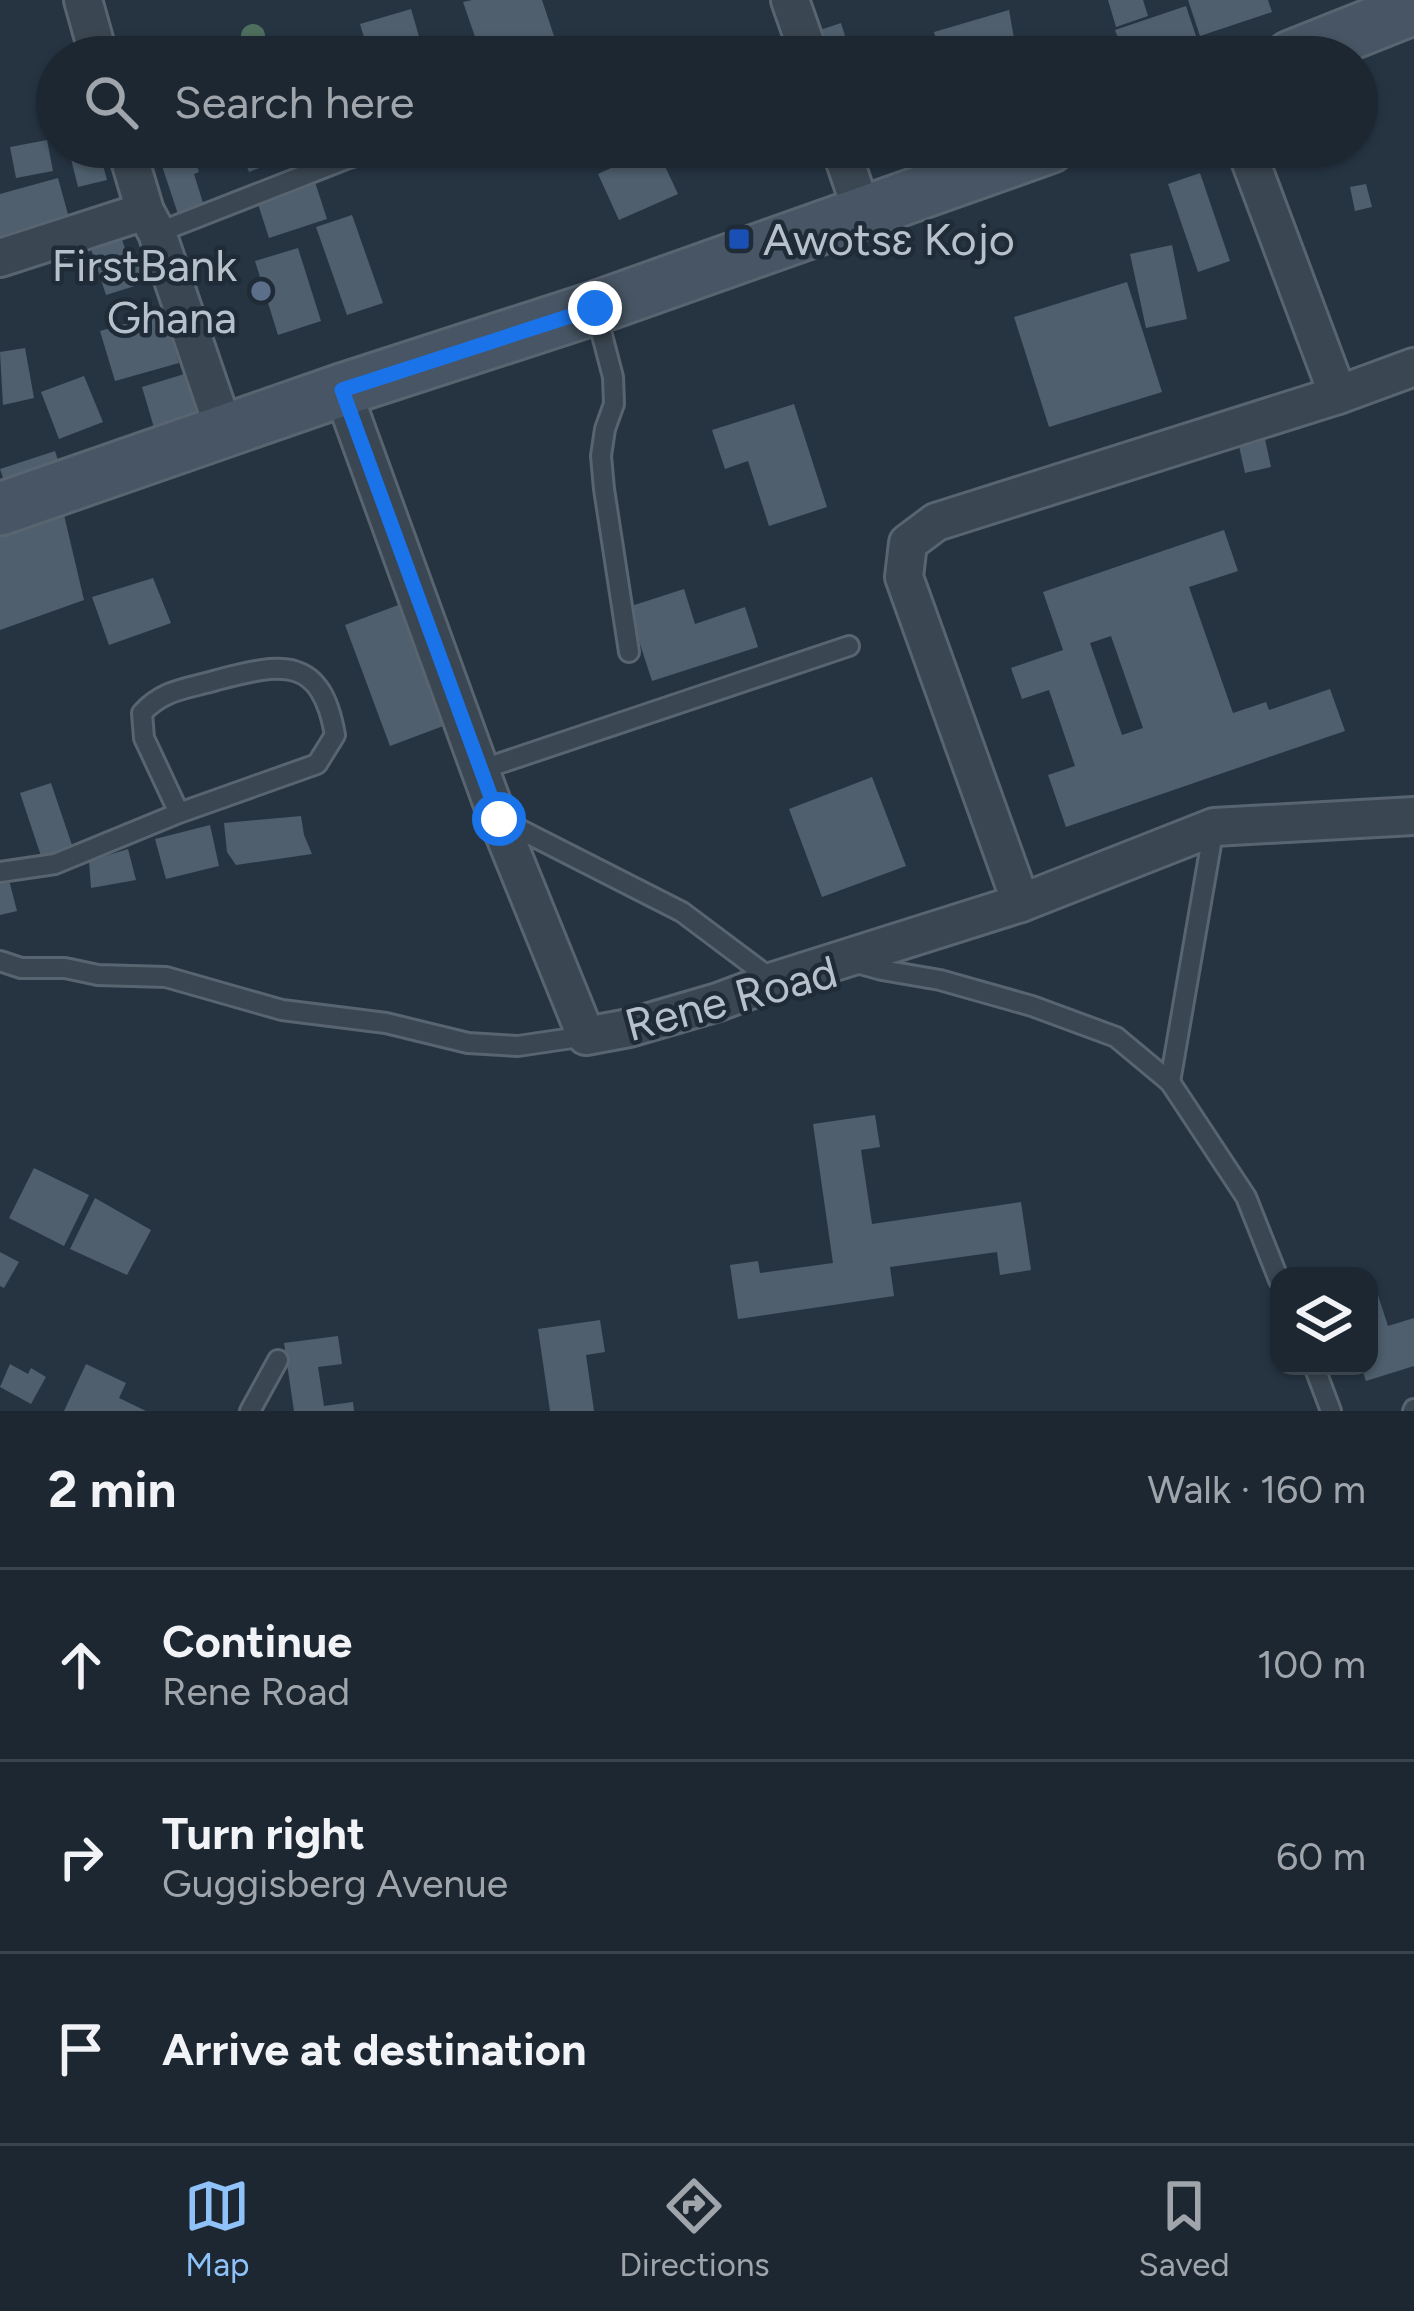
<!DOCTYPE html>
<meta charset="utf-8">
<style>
body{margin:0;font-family:Figtree,sans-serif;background:#252f3a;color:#f1f3f6}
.controls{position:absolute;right:36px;bottom:36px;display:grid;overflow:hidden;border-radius:24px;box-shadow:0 3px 9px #0004}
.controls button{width:108px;height:108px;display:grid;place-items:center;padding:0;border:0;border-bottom:3px solid #3a444d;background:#1c2732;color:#f1f3f6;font:60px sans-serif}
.stop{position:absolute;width:36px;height:36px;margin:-27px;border:9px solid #1a73e8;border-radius:50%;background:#fff}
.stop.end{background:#1a73e8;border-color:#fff;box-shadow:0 3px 12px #0008}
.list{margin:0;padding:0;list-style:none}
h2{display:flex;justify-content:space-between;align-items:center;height:156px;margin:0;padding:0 48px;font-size:51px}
h2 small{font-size:39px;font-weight:400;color:#a0a5ac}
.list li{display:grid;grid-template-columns:78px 1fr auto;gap:36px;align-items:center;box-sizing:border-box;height:192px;padding:0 48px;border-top:3px solid #3a444d}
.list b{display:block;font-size:45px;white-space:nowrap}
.list p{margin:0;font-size:39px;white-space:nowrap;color:#a0a5ac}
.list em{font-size:39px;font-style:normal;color:#a0a5ac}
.icon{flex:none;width:66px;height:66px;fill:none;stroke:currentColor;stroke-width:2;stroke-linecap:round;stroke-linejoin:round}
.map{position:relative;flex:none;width:1414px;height:1411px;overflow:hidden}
.search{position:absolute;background:#1c2732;box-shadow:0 3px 9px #0004;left:36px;right:36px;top:36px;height:132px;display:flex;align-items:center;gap:30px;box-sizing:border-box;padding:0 42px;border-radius:66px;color:#a0a5ac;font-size:45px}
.sheet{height:732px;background:#1c2732}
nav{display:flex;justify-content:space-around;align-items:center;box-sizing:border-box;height:168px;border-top:3px solid #3a444d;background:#1c2732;font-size:33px;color:#a0a5ac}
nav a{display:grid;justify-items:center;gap:6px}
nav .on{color:#8fc2f9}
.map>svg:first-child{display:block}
.building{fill:#4f5f6d;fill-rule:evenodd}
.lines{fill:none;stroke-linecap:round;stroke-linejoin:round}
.lane-casing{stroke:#58646f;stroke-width:24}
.street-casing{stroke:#58646f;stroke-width:42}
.secondary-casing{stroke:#58646f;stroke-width:57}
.lane{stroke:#3a4651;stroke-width:18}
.street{stroke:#3a4651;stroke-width:36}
.secondary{stroke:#485564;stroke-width:51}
.tree{fill:#4e6e5e}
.route{stroke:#1a73e8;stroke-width:15}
.transit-dot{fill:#1a4fb4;stroke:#1f2b37;stroke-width:4.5}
.service-dot{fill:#5c6f8a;stroke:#1f2b37;stroke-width:4.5}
.labels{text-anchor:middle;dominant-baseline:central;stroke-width:9;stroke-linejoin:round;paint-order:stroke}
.poi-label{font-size:45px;fill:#b7c1cb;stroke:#1f2b37;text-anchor:start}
.street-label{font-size:45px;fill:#b7c1cb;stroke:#1f2b37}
</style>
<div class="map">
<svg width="1414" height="1411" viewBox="0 0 1414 1411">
<rect width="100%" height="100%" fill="#263442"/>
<g class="building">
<path d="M472,0h70l19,57h-79l-19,-55z"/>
<path d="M1108,0h35l5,16 -32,11z"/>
<path d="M1188,0h80l4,12 -72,24z"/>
<path d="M1186,6l10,30 -58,21h-13l-10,-27z"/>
<path d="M411,9l14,48h-55l-10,-33z"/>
<path d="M1009,10l6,34 -32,13h-42l-7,-25z"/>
<path d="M841,23l5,16 -21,7 -5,-16z"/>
<path d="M47,140l6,31 -37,7 -6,-31z"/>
<path d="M68,147h37l1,6 -6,1 7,26 -29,7z"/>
<path d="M239,147h76l-66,25z"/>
<path d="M656,147l22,47 -59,26 -21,-46z"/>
<path d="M192,149l7,23 -5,2 10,32 -26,8 -18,-54z"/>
<path d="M1200,173l30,88 -32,11 -30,-88z"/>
<path d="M58,178l11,40 -69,23v-47z"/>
<path d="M315,182l12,37 -58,19 -12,-37z"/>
<path d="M1366,184l6,23 -17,4 -5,-24z"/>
<path d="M352,215l31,88 -36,12 -31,-88z"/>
<path d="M119,230l10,31 17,-5 8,24 -48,15 -18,-55z"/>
<path d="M1172,245l15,74 -41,9 -16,-74z"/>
<path d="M298,248l23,73 -43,14 -23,-74z"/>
<path d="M1127,282l35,110 -113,35 -35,-110z"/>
<path d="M164,313l15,50 -64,18 -15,-50z"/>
<path d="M25,348l9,50 -31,7 -3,-53z"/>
<path d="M194,371l13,45 -52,15 -13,-44z"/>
<path d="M84,376l19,46 -44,17 -18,-47z"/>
<path d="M794,404l33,103 -58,19 -21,-65 -23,8 -13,-39z"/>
<path d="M1265,439l6,28 -26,6 -6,-27z"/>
<path d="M55,451l9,28 -55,17 -9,-27z"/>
<path d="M64,515l20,85 -84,30v-95z"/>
<path d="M1224,530l14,41 -49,16 44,126 33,-11 3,8 61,-21 15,42 -279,96 -18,-52 27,-9 -26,-76 -27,9 -11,-31 52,-18 -20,-58zM1111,636l32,92 -21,7 -32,-92z"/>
<path d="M153,578l18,45 -62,22 -17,-48z"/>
<path d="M684,589l11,35 50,-17 13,40 -106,34 -24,-74z"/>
<path d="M401,604l45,121 -56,21 -45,-121z"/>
<path d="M872,777l34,89 -84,31 -33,-88z"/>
<path d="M51,783l24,71 -31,11 -24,-72z"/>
<path d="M301,816l3,19 8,19 -76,11 -9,-13 -3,-29z"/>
<path d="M210,825l9,41 -53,13 -11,-40z"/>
<path d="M128,849l8,31 -45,8 -2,-27z"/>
<path d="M9,880l8,31 -17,4v-33z"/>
<path d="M875,1115l5,32 -19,3 11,74 149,-22 10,68 -31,5 -3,-23 -107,15 4,29 -156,23 -8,-54 28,-4 2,12 73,-10 -20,-139z"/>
<path d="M34,1168l55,27 -25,51 -55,-28z"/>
<path d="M95,1198l56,32 -24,45 -57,-26z"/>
<path d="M0,1252l19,10 -15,26 -4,-2z"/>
<path d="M1376,1289l12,37 26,-8v48l-48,15 -5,-15h8v-75z"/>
<path d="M600,1320l5,32 -19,3 8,56h-44l-12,-82z"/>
<path d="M338,1336l4,28 -24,3 6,39 29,-4 1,9h-60l-10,-68z"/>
<path d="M10,1364l18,10 3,-6 15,9 -15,27 -31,-17z"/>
<path d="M86,1364l40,19 -7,15 27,13h-82z"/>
</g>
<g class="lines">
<g class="lane-casing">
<g id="lane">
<path d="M157,233l189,-74 37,-12"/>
<path d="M596,312l17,65 1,27 -9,25 -4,27 3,33 25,163"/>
<path d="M480,770l369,-124"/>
<path d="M505,822l177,90 92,69"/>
<path d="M0,872l55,-8 124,-51 138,-49 18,-29c-14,-80 -53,-72 -118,-55 -30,9 -53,9 -75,33l2,25 35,75"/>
<path d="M0,961l21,7h44l33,7 68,2 116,33 104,13 82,20 50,3 68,-10"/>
<path d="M853,962l29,8 58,10 92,26 84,31 54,45 76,115 33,83"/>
<path d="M1170,1082l44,-255"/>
<path d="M1314,1366l17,45"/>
<path d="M250,1411l28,-51"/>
<path d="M1413,1411l1,-2"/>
</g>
</g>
<g class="street-casing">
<g id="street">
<path d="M83,0l16,57"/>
<path d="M790,0l20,57"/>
<path d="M126,147l19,64 12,22 68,199"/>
<path d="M840,147l23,67"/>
<path d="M1245,147l93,248"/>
<path d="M0,258l145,-47"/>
<path d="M342,390l156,429 88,217 43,-8 89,-26 56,-21 247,-78 193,-76 200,-11"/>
<path d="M1021,903l-117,-326 4,-34 28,-21 402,-127 76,-28"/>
</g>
</g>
<g class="secondary-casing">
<g id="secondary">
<path d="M1291,57l123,-49"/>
<path d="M0,509l342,-119 253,-82 454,-161"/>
</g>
</g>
<use href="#lane" class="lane"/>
<use href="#street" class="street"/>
<use href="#secondary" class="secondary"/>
</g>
<circle class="tree" cx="253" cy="36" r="12"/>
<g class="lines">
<path class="route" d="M499,819l-157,-429 253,-82"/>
</g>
<rect class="transit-dot" x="727" y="227" width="24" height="24" rx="6"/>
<circle class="service-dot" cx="261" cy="291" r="12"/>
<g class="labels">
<g class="poi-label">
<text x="763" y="239">Awotsɛ Kojo</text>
<text x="237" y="265" text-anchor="end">FirstBank<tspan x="237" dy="52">Ghana</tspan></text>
</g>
<g class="street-label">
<text transform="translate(731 998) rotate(-15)">Rene Road</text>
</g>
</g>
</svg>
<div class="controls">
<button><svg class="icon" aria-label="layers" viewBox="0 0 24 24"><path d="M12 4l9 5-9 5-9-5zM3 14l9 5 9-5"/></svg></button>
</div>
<div class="stop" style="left:499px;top:819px"></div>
<div class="stop end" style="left:595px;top:308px"></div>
<div class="search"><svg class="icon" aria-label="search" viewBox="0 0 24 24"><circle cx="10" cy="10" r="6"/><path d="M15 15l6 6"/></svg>Search here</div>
</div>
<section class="sheet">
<h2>2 min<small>Walk · 160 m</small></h2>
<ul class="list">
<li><svg class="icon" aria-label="ahead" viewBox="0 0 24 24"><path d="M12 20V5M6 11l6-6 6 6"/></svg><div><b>Continue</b><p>Rene Road</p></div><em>100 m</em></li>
<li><svg class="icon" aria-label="right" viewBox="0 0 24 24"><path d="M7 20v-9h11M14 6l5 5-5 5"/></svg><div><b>Turn right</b><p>Guggisberg Avenue</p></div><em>60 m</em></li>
<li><svg class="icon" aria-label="arrive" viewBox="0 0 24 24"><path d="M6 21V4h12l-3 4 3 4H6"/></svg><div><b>Arrive at destination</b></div></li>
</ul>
</section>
<nav>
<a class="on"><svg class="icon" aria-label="map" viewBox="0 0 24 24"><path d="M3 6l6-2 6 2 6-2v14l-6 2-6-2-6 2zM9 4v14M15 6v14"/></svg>Map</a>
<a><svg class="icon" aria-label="directions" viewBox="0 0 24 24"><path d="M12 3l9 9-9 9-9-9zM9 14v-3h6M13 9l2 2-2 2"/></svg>Directions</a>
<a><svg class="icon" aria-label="saved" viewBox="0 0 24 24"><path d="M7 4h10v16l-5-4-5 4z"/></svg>Saved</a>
</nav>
